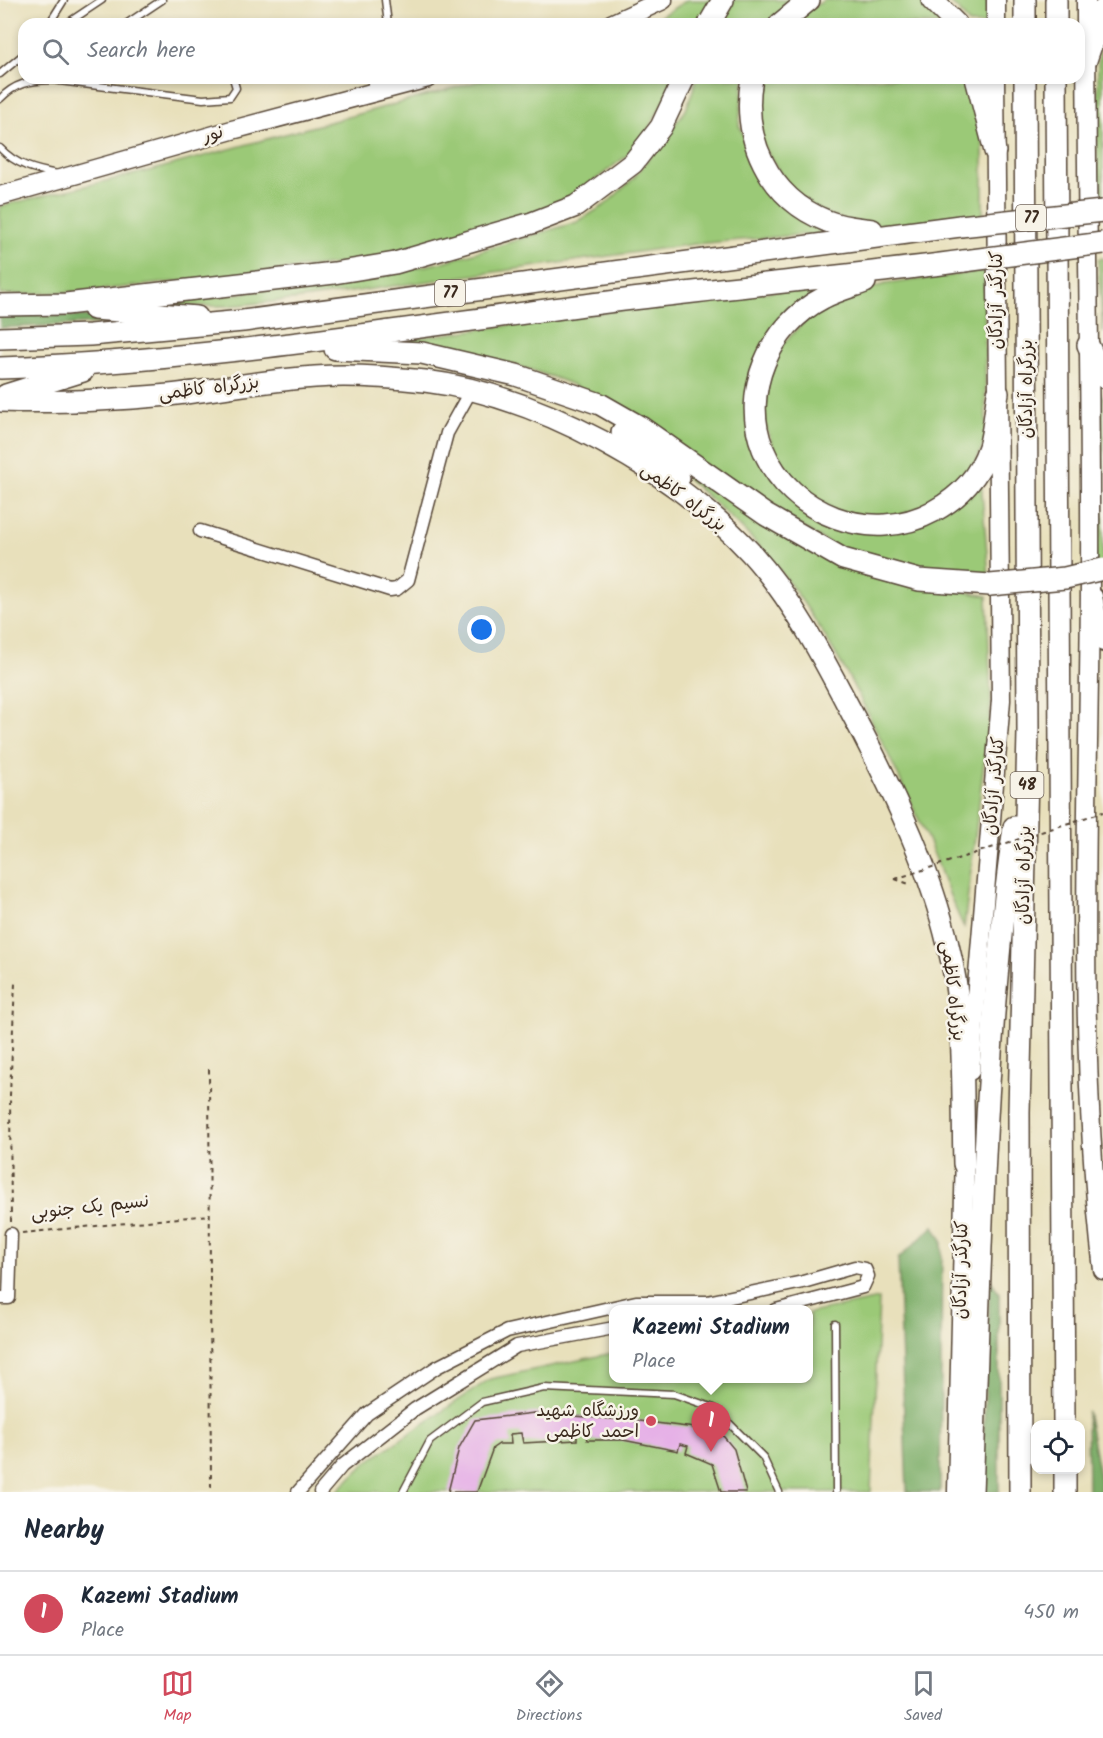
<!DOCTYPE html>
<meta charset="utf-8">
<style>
body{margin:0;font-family:Kalam,"Playpen Sans Arabic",sans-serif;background:#f2f2f3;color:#1f2937}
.controls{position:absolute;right:18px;bottom:18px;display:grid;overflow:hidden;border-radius:12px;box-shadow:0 3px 9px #0003}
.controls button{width:54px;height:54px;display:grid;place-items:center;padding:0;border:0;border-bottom:2px solid #e0e1e3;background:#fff;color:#1f2937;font:30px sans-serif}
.you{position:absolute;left:482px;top:630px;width:21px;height:21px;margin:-15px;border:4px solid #fff;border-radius:50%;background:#1a73e8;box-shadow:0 0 0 9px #1a73e833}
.badge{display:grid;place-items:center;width:39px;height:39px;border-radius:50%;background:#d1495b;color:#fff;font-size:20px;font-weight:700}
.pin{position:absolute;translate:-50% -50px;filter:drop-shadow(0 2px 3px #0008)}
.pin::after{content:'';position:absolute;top:32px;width:21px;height:18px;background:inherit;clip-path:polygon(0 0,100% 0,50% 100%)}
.popup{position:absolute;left:609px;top:1305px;width:204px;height:78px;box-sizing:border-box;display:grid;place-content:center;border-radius:12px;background:#fff;filter:drop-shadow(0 2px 4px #0005);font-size:20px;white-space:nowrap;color:#747a83}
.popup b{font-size:22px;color:#1f2937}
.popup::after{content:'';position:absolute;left:50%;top:100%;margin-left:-12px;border:12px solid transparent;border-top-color:#fff}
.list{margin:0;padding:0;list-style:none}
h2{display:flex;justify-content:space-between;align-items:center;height:78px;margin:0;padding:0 24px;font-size:26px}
h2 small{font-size:20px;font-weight:400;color:#747a83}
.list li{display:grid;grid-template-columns:39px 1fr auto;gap:18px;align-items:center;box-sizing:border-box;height:84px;padding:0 24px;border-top:2px solid #e0e1e3}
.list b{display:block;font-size:22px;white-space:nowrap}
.list p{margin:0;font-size:20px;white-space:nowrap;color:#747a83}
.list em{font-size:20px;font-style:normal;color:#747a83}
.icon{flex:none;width:33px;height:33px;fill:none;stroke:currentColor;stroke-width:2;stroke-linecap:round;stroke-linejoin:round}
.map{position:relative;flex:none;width:1103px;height:1492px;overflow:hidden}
.search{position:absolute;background:#fff;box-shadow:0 3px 9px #0003;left:18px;right:18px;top:18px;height:66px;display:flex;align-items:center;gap:15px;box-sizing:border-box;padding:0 21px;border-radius:18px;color:#747a83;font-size:22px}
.sheet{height:162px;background:#fff}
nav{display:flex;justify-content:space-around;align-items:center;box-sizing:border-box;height:84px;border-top:2px solid #e0e1e3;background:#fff;font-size:16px;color:#747a83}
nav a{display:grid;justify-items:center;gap:3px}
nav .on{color:#d1495b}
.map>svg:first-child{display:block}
.green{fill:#9bc977;stroke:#6b7a4a;stroke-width:1.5}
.forest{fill:#7cad68;stroke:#5c6c43;stroke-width:1.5}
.building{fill:#e5aee7}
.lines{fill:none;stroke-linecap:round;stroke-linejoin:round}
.lane-casing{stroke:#554536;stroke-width:9}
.street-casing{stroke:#554536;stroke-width:15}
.secondary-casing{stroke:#554536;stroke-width:20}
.primary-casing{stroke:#554536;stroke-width:21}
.highway-casing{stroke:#554536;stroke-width:24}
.path{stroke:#554536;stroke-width:2;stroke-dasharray:4.5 4.5;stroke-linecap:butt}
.lane{stroke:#fff;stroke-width:6}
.street{stroke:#fff;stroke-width:12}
.secondary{stroke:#fff;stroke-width:16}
.primary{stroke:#fff;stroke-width:18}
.highway{stroke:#fff;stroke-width:21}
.highway-bridge-casing{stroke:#554536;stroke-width:24;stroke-linecap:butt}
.path-bridge{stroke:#554536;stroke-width:2;stroke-dasharray:4.5 4.5;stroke-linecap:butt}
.highway-bridge{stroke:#fff;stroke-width:21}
.poi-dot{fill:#d1495b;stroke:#f7f3e8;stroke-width:2}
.labels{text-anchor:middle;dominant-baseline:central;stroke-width:5;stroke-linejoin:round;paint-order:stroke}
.shield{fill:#f7f3e8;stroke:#73665b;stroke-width:1.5}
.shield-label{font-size:16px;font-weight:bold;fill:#3b2a1e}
.street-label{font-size:18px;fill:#3b2a1e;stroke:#f7f3e8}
.poi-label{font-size:18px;fill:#3b2a1e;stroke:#f7f3e8;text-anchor:end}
</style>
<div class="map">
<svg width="1103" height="1492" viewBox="0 0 1103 1492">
<rect width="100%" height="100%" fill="#f7f3e8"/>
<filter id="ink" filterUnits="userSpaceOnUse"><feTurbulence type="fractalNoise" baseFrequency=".0167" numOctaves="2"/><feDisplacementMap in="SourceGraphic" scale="12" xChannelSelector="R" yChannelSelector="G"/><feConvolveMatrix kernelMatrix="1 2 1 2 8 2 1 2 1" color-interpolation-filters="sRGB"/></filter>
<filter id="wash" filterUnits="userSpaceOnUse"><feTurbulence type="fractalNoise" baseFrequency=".008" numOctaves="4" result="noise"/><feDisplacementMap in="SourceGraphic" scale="24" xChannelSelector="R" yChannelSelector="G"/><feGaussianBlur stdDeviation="1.35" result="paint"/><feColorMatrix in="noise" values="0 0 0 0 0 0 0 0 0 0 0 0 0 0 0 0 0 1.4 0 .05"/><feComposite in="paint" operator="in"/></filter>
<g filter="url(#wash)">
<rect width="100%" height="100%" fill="#e8e0bb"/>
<g class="green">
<path d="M687,0h29l-14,24h-54z"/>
<path d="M734,0h61l-23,24h-48z"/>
<path d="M825,0h93l21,13 8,11h-157l11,-10z"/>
<path d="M946,0h42l2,24h-21l-10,-14z"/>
<path d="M1103,35v166h-6l1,-137z"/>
<path d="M491,78h186l-39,69 -69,53 -26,10 -170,50 -283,31 -90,4v-89l153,-36z"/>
<path d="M697,78h47l-5,47 17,41 101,69h-58l-104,9 -394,55 -73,7h-84l249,-33 50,-11 134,-40 28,-17 28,-26 53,-69z"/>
<path d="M760,78h210l13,65v74c-74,7 -161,28 -206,-49 -5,-9 -13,-19 -16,-28 -5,-16 -2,-38 -3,-55z"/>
<path d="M1103,258v75l-5,-74z"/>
<path d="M984,271l2,167 -12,28 -36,35 -50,18 -51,-6 -44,-31 -17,-27 -11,-31 -2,-31 19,-48 30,-31 41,-21 33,-9z"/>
<path d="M842,283l-71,52 -10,126 108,72 112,-53 8,98 -51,-3 -100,-26 -267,-165c-65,-26 -129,-36 -198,-40l239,-33z"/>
<path d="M1096,387l7,12v163l-9,3z"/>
<path d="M661,455l122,79 172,56 32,6 4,108 -27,223c-16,-31 -25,-64 -40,-96 -40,-87 -82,-179 -140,-255 -34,-46 -82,-83 -123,-121z"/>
<path d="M879,1299l-8,193h-535l31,-30 123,-83 123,-26 1,25h194l1,-65z"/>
</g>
<g class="forest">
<path d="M0,313l169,7 -169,8z"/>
<path d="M934,1226l8,15 -2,251h-33l-9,-233z"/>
<path d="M990,1279l9,14v199h-18z"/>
<path d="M1087,1411l13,69 1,12h-13z"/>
</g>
<g id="blocks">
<path class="building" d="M534,1413l106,8 79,10 15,18 12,43h-25l-9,-28 -26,-11 2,-7 -8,-2 -2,7 -55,-11h-36l-3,-12 -7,1v11l-54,3 -2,-10 -11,1 1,10h-12l-6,4 -16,44h-29l11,-44 16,-28z"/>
</g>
</g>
<g filter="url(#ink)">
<use href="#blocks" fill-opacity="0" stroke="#554536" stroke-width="1.5"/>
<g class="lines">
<g class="lane-casing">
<g id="lane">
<path d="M385,0l3,24"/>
<path d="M49,24l15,-24"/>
<path d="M66,24l36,-24"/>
<path d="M126,24l36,-24"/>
<path d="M0,74l24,-20"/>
<path d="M368,91l7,-13"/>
<path d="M0,99c15,-16 29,-18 51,-19l152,19 27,-2 6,-9 -3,-10"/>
<path d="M0,148c16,17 35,22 58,26"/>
<path d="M835,1324l1,168"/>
<path d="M403,1492l27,-51 52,-39 62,-14 130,6 40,14 49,49 16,35"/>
</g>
</g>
<g class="street-casing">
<g id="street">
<path d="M200,531l190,59 7,-1 11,-9 39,-147 24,-43"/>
<path d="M0,1298h9l2,-64"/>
<path d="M298,1492l69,-78 70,-47 70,-36 129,-29h71l96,-20 52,-15 10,2 3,7 -5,11 -87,23"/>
<path d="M320,1492l22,-26 73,-57 102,-63 97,-18"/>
</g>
</g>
<g class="secondary-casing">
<path id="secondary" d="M1094,596l9,47"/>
</g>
<g class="primary-casing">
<g id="primary">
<path d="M1086,0c0,194 5,387 4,581 -1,230 -14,460 13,689"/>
<path d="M611,24l52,-24"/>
<path d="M996,24v-24"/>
<path d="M0,196l232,-66 196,-52"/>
<path d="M970,1071l31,-371 -6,-622"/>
<path d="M957,1492l8,-340"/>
</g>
</g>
<g class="highway-casing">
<g id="highway">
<path d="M932,0l24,24"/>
<path d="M1025,0v24"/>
<path d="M1056,0v24"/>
<path d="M709,24l14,-24"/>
<path d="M780,24l29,-24"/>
<path d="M1086,60l17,-50"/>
<path d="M752,78c-11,59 16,120 75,143 14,6 30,7 45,9"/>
<path d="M976,78l19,73"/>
<path d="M1056,78l8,1346"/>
<path d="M865,282c-14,5 -29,9 -42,16 -53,27 -83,95 -60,151 27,66 109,96 171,62 26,-14 46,-36 55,-64 5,-17 6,-37 9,-54"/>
<path d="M0,305l66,-1 268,-31 61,-10 137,-40 44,-17 57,-43 28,-36 23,-49"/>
<path d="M94,309l103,8"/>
<path d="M0,338l90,-3 153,-14 717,-95"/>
<path d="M1088,345l15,32"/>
<path d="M335,349l87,4 94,22 84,29 42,24 124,87 77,44 76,21 71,5"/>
<path d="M0,368c193,-6 385,-37 577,-62 129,-17 258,-28 387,-45"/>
<path d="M6,395l77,-24"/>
<path d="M0,401c56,2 113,-1 169,-6 49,-5 97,-15 146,-18 36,-3 73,0 110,4 113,14 249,89 326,172 47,52 79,119 112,181 34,66 68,138 85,211 18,70 14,147 16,219"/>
<path d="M622,432l57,46"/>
<path d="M1065,1470v22"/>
<path d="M972,1492c9,-221 11,-445 42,-665"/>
<path d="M1020,1492l-1,-380 9,-380 -3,-654"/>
</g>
</g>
<g class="path">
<path d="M895,879l17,6"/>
<path d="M209,1069l2,423"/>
<path d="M11,1222l-1,-127 5,-112"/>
<path d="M22,1233l188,-18"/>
</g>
<use href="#lane" class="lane"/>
<use href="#street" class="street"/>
<use href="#secondary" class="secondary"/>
<use href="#primary" class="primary"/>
<use href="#highway" class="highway"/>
<g class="highway-bridge-casing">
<g id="highway-bridge">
<path d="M960,226l143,-15"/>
<path d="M964,261l139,-18"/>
<path d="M990,585l75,-7 38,-9"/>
</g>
</g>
<path class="path-bridge" d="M895,879l208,-67"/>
<use href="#highway-bridge" class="highway-bridge"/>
</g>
</g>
<circle class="poi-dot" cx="651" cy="1421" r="6"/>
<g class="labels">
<g class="shield">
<rect x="1016" y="205" width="30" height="26" rx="4.5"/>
<rect x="435" y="280" width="30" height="26" rx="4.5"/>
<rect x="1010.5" y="772" width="33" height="26" rx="4.5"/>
</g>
<g class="shield-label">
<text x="1031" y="218">77</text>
<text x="450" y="293">77</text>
<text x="1027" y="785">48</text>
</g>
<g class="street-label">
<text transform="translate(213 135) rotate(-16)">نور</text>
<text transform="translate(997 300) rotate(-90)">کنارگذر آزادگان</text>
<text transform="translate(209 389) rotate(-7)">بزرگراه کاظمی</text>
<text transform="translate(1027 389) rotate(-90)">بزرگراه آزادگان</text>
<text transform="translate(683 498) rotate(37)">بزرگراه کاظمی</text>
<text transform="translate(995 786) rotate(-85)">کنارگذر آزادگان</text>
<text transform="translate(1025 875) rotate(-89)">بزرگراه آزادگان</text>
<text transform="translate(952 991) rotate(83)">بزرگراه کاظمی</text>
<text transform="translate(90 1208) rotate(-6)">نسیم یک جنوبی</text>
<text transform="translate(962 1270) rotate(-89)">کنارگذر آزادگان</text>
</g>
<g class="poi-label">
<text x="639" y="1411">ورزشگاه شهید<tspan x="639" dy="21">احمد کاظمی</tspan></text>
</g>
</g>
</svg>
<div class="controls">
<button><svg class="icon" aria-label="locate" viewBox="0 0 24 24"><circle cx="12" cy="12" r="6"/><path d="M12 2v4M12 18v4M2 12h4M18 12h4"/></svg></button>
</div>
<div class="you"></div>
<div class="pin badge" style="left:711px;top:1452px">1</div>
<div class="popup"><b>Kazemi Stadium</b>Place</div>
<div class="search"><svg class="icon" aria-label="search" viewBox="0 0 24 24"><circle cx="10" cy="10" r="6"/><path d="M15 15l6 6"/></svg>Search here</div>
</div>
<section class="sheet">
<h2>Nearby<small></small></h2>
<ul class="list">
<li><span class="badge">1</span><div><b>Kazemi Stadium</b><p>Place</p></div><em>450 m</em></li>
</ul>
</section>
<nav>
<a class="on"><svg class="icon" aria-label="map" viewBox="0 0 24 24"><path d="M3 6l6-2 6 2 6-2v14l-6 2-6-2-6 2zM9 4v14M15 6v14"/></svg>Map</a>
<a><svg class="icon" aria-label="directions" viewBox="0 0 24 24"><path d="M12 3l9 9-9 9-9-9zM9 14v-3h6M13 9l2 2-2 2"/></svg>Directions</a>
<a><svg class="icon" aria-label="saved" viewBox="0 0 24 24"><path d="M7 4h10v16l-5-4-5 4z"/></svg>Saved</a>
</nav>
